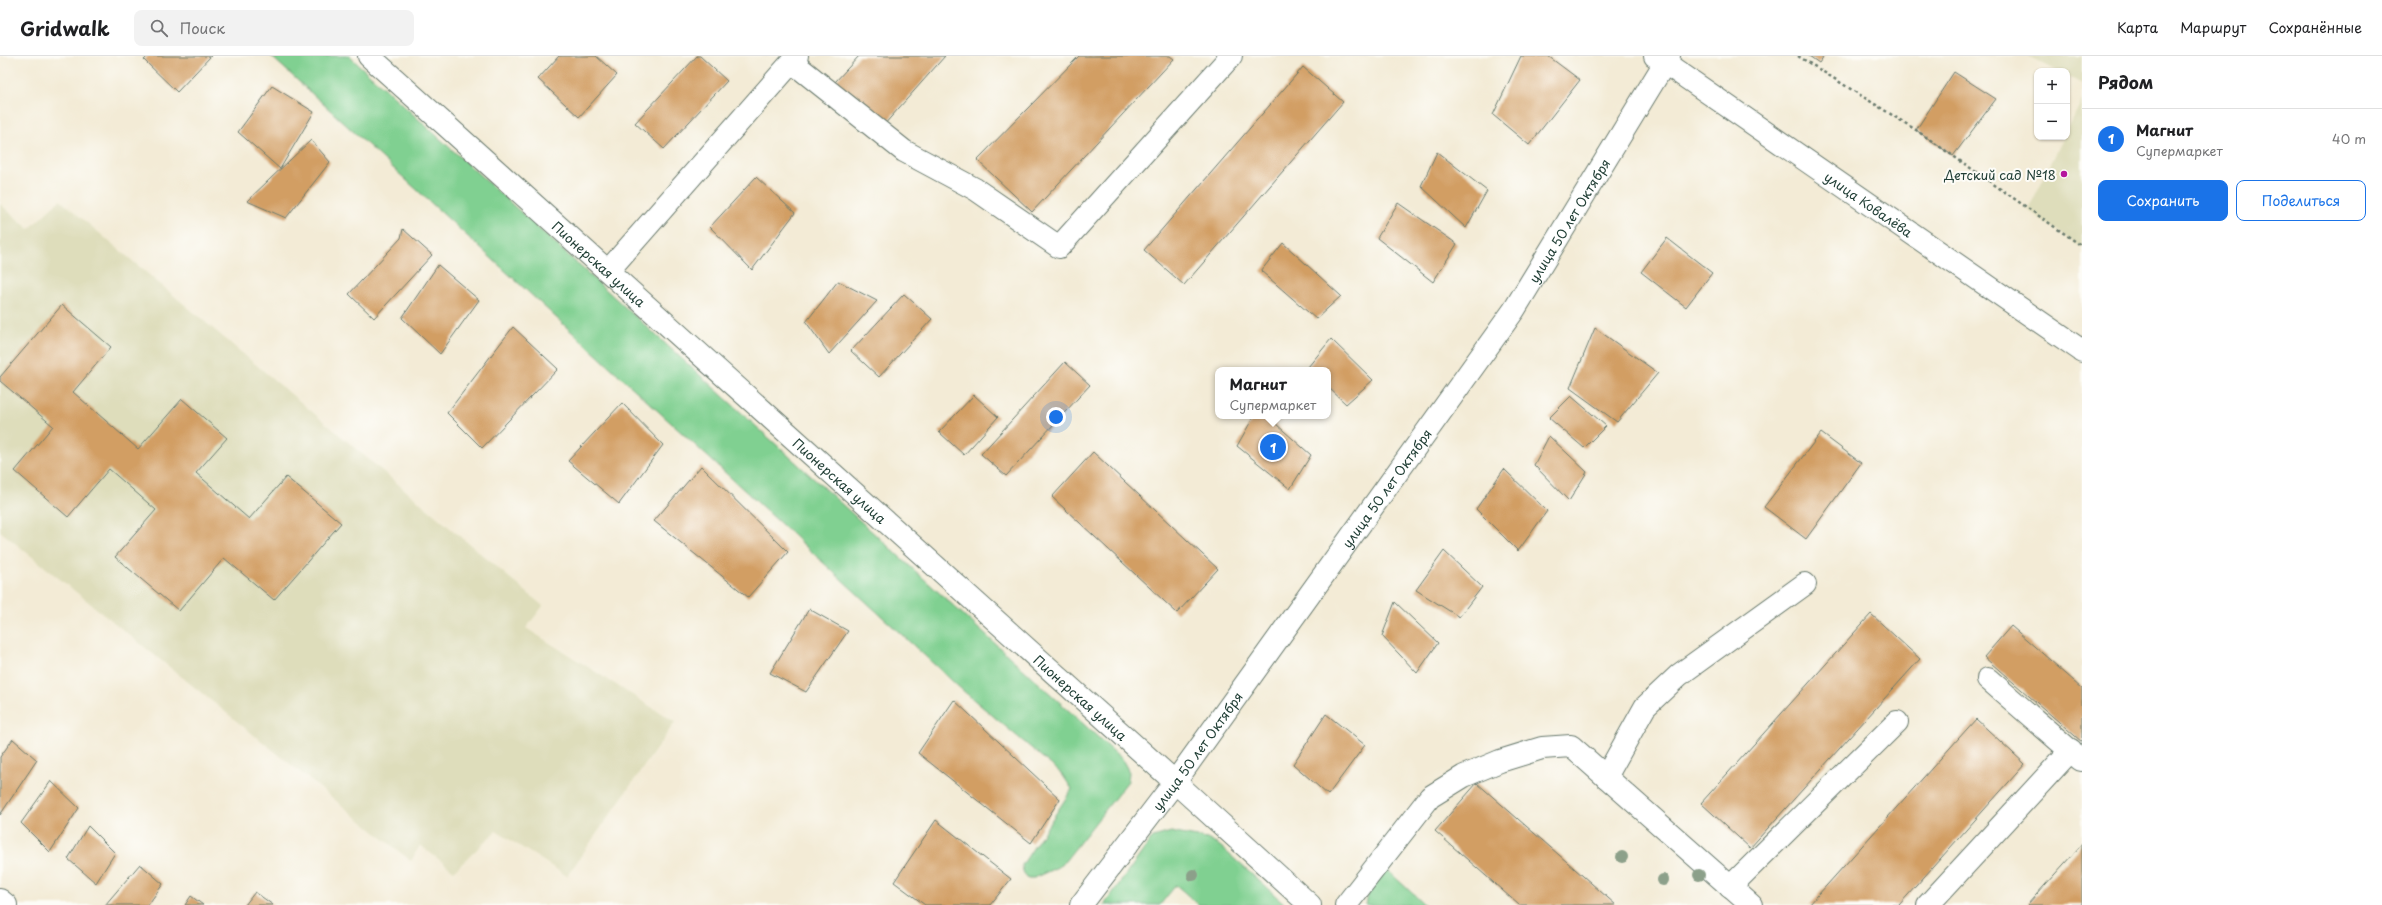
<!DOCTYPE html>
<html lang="ru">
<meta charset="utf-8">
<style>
body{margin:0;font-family:"Playpen Sans",sans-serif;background:#f2f2f2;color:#202124}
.controls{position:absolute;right:12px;top:12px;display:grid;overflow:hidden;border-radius:8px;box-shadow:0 1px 3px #0004}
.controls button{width:36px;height:36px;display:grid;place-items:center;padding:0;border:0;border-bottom:1px solid #e0e0e0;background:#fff;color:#202124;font:20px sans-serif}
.you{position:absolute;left:1056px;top:361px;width:14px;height:14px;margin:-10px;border:3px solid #fff;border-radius:50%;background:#1a73e8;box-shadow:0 0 0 6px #1a73e833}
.badge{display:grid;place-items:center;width:26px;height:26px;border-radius:50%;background:#1a73e8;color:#fff;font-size:13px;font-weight:700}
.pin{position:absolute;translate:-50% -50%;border:2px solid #fff;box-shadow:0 1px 4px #0006}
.popup{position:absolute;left:1215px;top:311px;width:116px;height:52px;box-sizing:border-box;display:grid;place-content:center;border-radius:8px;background:#fff;filter:drop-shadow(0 1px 3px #0005);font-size:13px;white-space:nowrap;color:#757577}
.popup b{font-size:15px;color:#202124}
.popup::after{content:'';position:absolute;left:50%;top:100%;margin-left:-8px;border:8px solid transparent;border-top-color:#fff}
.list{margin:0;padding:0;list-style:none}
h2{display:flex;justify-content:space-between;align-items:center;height:52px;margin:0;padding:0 16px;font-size:17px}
h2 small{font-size:13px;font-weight:400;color:#757577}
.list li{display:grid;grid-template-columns:26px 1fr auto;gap:12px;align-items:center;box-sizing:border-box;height:60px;padding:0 16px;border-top:1px solid #e0e0e0}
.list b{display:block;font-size:15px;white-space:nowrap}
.list p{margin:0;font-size:13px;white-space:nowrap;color:#757577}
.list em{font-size:13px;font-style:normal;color:#757577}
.actions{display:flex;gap:8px;padding:12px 16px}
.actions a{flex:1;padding:9px 0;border:1px solid #1a73e8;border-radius:8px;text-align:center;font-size:14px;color:#1a73e8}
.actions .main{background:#1a73e8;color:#fff}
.icon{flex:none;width:22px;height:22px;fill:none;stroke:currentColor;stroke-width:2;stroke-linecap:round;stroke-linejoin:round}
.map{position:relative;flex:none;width:2082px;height:849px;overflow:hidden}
header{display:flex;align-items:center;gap:24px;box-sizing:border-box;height:56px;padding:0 20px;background:#fff;border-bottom:1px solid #e0e0e0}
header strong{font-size:19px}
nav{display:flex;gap:22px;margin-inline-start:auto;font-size:14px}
.search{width:280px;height:36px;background:#f2f2f2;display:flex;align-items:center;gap:10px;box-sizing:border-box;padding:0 14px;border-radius:8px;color:#757577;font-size:15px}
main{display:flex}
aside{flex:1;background:#fff}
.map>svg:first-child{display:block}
.built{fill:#deddbb}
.green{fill:#80d091;stroke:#508662}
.building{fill:#d29e64}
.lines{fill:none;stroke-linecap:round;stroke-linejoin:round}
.minor-casing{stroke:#697a6d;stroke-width:24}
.major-casing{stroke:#697a6d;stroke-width:24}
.path{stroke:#697a6d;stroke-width:2.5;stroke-dasharray:3 3;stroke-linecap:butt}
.minor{stroke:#fff;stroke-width:22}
.major{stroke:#fff;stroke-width:22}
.tree{fill:#8ca08a}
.poi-dot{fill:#b5179e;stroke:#fdfcf7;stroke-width:1.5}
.labels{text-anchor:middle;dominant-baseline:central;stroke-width:4;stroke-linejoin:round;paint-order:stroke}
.poi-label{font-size:13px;fill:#1f3d34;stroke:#fdfcf7;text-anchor:end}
.street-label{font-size:13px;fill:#1f3d34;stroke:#fdfcf7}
</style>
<header>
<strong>Gridwalk</strong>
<div class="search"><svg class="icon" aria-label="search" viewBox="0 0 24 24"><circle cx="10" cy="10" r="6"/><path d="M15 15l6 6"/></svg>Поиск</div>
<nav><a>Карта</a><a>Маршрут</a><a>Сохранённые</a></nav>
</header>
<main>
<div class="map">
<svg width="2082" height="849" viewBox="0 0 2082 849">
<rect width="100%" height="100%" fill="#fdfcf7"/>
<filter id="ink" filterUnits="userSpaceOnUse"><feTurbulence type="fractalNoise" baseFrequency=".025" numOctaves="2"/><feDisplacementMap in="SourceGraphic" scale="8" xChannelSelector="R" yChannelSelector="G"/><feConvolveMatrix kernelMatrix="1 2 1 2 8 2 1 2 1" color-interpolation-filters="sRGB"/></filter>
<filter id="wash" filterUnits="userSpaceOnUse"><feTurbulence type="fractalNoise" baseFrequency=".012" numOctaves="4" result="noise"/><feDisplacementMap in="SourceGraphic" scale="16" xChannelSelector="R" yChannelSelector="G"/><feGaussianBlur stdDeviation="0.9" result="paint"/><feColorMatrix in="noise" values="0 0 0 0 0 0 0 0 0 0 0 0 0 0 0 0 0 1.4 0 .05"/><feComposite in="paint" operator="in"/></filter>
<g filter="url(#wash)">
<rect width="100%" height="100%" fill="#f3ebd6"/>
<g class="built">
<path d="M2028,0h54v28l-15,-8v-5h-10z"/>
<path d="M2082,44v148l-54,-38 36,-73h3v-6z"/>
<path d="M60,144l483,406 -17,22 149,94 -108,154 -71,-45 -42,40 -34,-26 -9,16 -411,-330v-327l29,25z"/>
</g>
<g class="green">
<path d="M271,0h78l773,703 7,13 -1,9 -66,84 -28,13h-6l-5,-6 -1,-7 50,-76 -10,-15 -101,-85z"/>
<path d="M1171,776l36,7 13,7 66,59h-87l-23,-20 -16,20h-56l49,-68z"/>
<path d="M1384,811l41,38h-59l3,-16z"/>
</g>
<g id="blocks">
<g class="building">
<path d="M148,0h63l-34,36 -33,-32z"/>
<path d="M559,0h37l21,19 -38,42 -41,-38z"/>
<path d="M697,0h3l27,25 -63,68 -29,-26z"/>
<path d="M859,0h86l-62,70 -48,-44z"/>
<path d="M1079,0h91l4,3 -142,153 -55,-52z"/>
<path d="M1521,0h27l32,24 -51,65 -36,-30z"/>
<path d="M1809,0h15l-5,7z"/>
<path d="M1303,11l40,35 -159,183 -40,-35z"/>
<path d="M1954,16l42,27 -43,57 -37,-26z"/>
<path d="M272,30l42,26 -34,57 -42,-37z"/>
<path d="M311,84l19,22 -44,56 -39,-17z"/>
<path d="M1437,96l50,39 -21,37 -45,-42z"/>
<path d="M756,121l39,36 -43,57 -42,-43z"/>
<path d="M1398,147l59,41 -24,38 -56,-44z"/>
<path d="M403,173l29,26 -58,63 -25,-24 52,-56z"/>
<path d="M1667,182l45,35 -26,34 -45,-35z"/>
<path d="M1283,187l58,53 -25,23 -55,-48z"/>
<path d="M438,209l41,35 -39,54 -38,-36z"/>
<path d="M838,225l39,20 -48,53 -23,-32z"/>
<path d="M904,238l28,25 -53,58 -28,-26z"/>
<path d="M62,249l49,42 -38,45 65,57 44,-50 45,39 -31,35 53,46 37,-42 55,46 -67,77 -50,-42 -45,53 -64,-54 41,-47 -47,-41 -41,48 -53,-46 38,-45 -53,-45v-4z"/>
<path d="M513,271l45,42 -76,79 -35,-35z"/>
<path d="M1595,272l63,45 -41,49 -47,-34z"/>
<path d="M1331,283l42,41 -27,24 -18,-17v-17h-17l-3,-3z"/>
<path d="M1065,306l25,23 -84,91 -25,-22z"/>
<path d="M974,339l24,22 -34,38 -25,-23z"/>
<path d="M1571,340l35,30 -22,22 -35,-30z"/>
<path d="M622,347l41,42 -44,59 -51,-43z"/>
<path d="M1254,360h13l44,39 -21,34 -53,-43z"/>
<path d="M1821,377l40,30 -55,76 -42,-32z"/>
<path d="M1549,380l38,36 -18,29 -35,-36z"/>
<path d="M1093,396l125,117 -41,44 -125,-116z"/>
<path d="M701,410l87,86 -40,45 -94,-76z"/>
<path d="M1504,413l43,42 -29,40 -42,-42z"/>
<path d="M1444,495l38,36 -23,30 -43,-27z"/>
<path d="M1395,546l43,41 -21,30 -35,-37z"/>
<path d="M809,553l39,22 -42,61 -36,-19z"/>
<path d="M1871,558l49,45 -170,189 -49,-45z"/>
<path d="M2011,570l71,62v54l-98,-85z"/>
<path d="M954,644l106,99 -29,44 -113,-90z"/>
<path d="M1326,658l39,31 -37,50 -35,-31z"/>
<path d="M1976,663l49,45 -126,141h-90z"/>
<path d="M13,683l24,21 -37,55v-58z"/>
<path d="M51,725l28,27 -29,44 -29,-29z"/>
<path d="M1477,727l139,122h-97l-84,-74z"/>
<path d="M936,764l75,59 -21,26h-65l-31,-23z"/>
<path d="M88,770l27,27 -19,30 -28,-24z"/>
<path d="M2082,788v61h-55z"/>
<path d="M140,808l23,20 -15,21h-43z"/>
<path d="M255,836l18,13h-28z"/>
<path d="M191,840l12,9h-18z"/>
</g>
</g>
</g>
<g filter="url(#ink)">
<use href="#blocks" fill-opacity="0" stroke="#697a6d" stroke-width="1"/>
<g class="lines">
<g class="minor-casing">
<g id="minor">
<path id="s1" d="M1655,0l427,295"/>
<path d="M792,6l112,89 71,38 84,58 172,-191"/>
<path d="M608,215l189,-215"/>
<path d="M1988,623l93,81"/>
<path d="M1606,721l39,-70 34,-32 126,-91"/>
<path d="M1175,726l135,123"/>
<path d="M1730,831l167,-165"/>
<path d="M0,844l6,5"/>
<path d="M1346,849l84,-108 34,-21 36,-15 42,-13 29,-2 180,159"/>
<path d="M1928,849l143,-155"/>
</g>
</g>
<g class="major-casing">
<g id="major">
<path id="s2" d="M369,0l806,726"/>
<path id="s3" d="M1081,849l94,-123 339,-472 155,-254"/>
</g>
</g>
<path class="path" d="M1798,0l118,74 166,116"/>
<use href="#minor" class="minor"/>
<use href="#major" class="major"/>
</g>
<g class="tree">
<circle cx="1622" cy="801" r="6"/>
<circle cx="1193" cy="819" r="6"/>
<circle cx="1699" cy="819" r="6"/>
<circle cx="1663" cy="824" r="6"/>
</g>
</g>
<circle class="poi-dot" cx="2064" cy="118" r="4"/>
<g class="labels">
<g class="poi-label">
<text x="2056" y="118">Детский сад №18</text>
</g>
<g class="street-label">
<text stroke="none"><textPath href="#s1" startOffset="260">улица Ковалёва</textPath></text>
<text stroke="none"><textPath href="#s3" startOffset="841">улица 50 лет Октября</textPath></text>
<text stroke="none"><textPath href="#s2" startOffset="310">Пионерская улица</textPath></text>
<text stroke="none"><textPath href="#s2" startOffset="634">Пионерская улица</textPath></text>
<text stroke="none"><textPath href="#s3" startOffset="517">улица 50 лет Октября</textPath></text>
<text stroke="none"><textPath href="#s2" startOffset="958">Пионерская улица</textPath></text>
<text stroke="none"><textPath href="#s3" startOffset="193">улица 50 лет Октября</textPath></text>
</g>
</g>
</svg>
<div class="controls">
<button>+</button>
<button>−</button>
</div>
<div class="you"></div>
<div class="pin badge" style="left:1273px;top:391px">1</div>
<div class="popup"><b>Магнит</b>Супермаркет</div>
</div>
<aside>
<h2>Рядом<small></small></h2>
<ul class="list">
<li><span class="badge">1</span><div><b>Магнит</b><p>Супермаркет</p></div><em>40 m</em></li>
</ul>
<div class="actions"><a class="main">Сохранить</a><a>Поделиться</a></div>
</aside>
</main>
